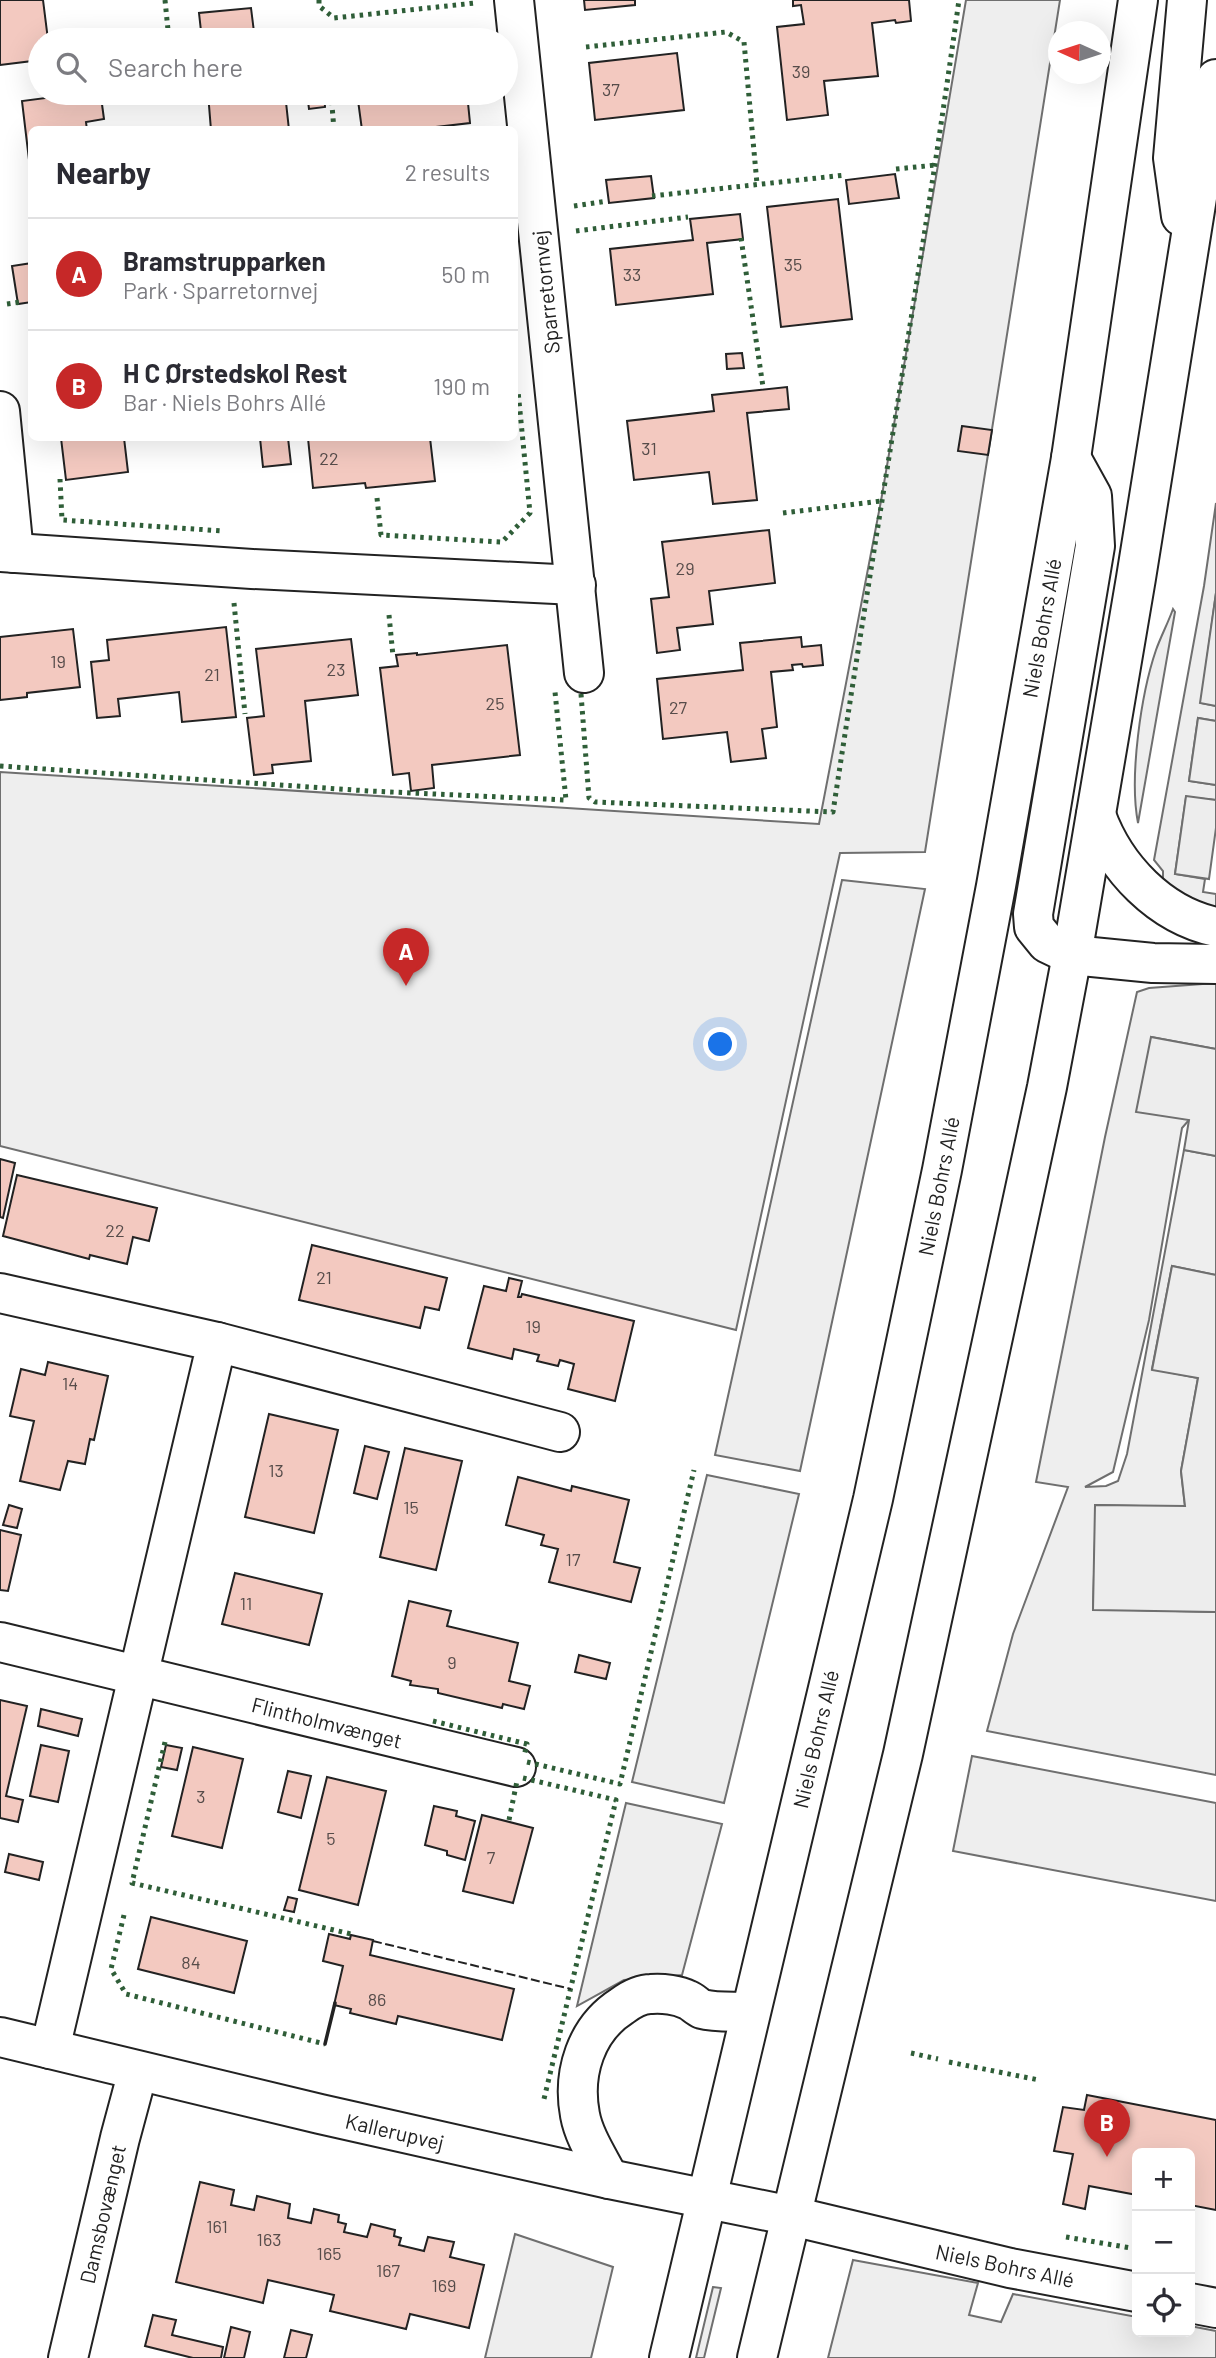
<!DOCTYPE html>
<meta charset="utf-8">
<style>
body{margin:0;font-family:Barlow,sans-serif;background:#f7f7f7;color:#2b2b33}
.controls{position:absolute;right:21px;bottom:21px;display:grid;overflow:hidden;border-radius:10px;box-shadow:0 7px 28px #0002}
.controls button{width:63px;height:63px;display:grid;place-items:center;padding:0;border:0;border-bottom:2px solid #e1e1e2;background:#fff;color:#2b2b33;font:35px sans-serif}
.compass{position:absolute;left:1048px;top:21px;width:63px;height:63px;border-radius:50%;background:#fff;box-shadow:0 7px 28px #0002;rotate:273deg}
.you{position:absolute;left:721px;top:1045px;width:24px;height:24px;margin:-18px;border:5px solid #fff;border-radius:50%;background:#1a73e8;box-shadow:0 0 0 10px #1a73e833}
.badge{display:grid;place-items:center;width:46px;height:46px;border-radius:50%;background:#c62828;color:#fff;font-size:23px;font-weight:700}
.pin{position:absolute;translate:-50% -58px;filter:drop-shadow(0 2px 4px #0008)}
.pin::after{content:'';position:absolute;top:37px;width:24px;height:21px;background:inherit;clip-path:polygon(0 0,100% 0,50% 100%)}
.list{margin:0;padding:0;list-style:none}
h2{display:flex;justify-content:space-between;align-items:center;height:91px;margin:0;padding:0 28px;font-size:30px}
h2 small{font-size:23px;font-weight:400;color:#7c7c81}
.list li{display:grid;grid-template-columns:46px 1fr auto;gap:21px;align-items:center;box-sizing:border-box;height:112px;padding:0 28px;border-top:2px solid #e1e1e2}
.list b{display:block;font-size:26px;white-space:nowrap}
.list p{margin:0;font-size:23px;white-space:nowrap;color:#7c7c81}
.list em{font-size:23px;font-style:normal;color:#7c7c81}
.icon{flex:none;width:38px;height:38px;fill:none;stroke:currentColor;stroke-width:2;stroke-linecap:round;stroke-linejoin:round}
.map{position:relative;flex:none;width:1216px;height:2358px;overflow:hidden}
.search{position:absolute;background:#fff;box-shadow:0 7px 28px #0002;left:28px;top:28px;width:490px;height:77px;display:flex;align-items:center;gap:18px;box-sizing:border-box;padding:0 24px;border-radius:38px;color:#7c7c81;font-size:26px}
.panel{position:absolute;background:#fff;box-shadow:0 7px 28px #0002;left:28px;top:126px;width:490px;height:315px;border-radius:10px}
.map>svg:first-child{display:block}
.green{fill:#eee;stroke:#6f6f6f;stroke-width:2}
.parking{fill:#ededed;stroke:#6f6f6f;stroke-width:2}
.building{fill:#f3c9c0;stroke:#222;stroke-width:2}
.lines{fill:none;stroke-linecap:round;stroke-linejoin:round}
.minor-casing{stroke:#222;stroke-width:42}
.minor{stroke:#fff;stroke-width:38}
.hedge{stroke:#2f5e38;stroke-width:5;stroke-dasharray:3.5 5;stroke-linecap:butt}
.fence{stroke:#222;stroke-width:2;stroke-dasharray:9 3.5;stroke-linecap:butt}
.wall{stroke:#222;stroke-width:3.5}
.labels{text-anchor:middle;dominant-baseline:central;stroke-width:5;stroke-linejoin:round;paint-order:stroke}
.number-label{font-size:18px;fill:#564c4a}
.street-label{font-size:21px;fill:#222;stroke:#fff}
</style>
<div class="map">
<svg width="1216" height="2358" viewBox="0 0 1216 2358">
<rect width="100%" height="100%" fill="#fff"/>
<g class="green">
<path d="M966,0h94l-135,852 -85,1 -104,477 -736,-184v-374l819,52 62,-323z"/>
<path d="M1216,503v90l-15,110 15,3v15l-18,-3 -9,63 27,4v15l-30,-3 -11,77 30,5 -2,13 13,2v18l-18,-6 -35,-24v-11l-9,-11 50,-274z"/>
<path d="M1173,609l2,3 -37,211c-9,-46 3,-129 18,-173 5,-14 12,-27 17,-41z"/>
<path d="M842,880l83,9 -125,582 -85,-16z"/>
<path d="M1216,983v66l-64,-12 37,83 -7,8 -33,192 -36,152 -28,15 21,-1 12,-5 9,-27 57,-304 32,6v119l-44,-9 -20,103 46,9 -17,93 4,36 -89,-2 -3,104 123,3v163l-229,-44 26,-97 55,-147 -32,-5 69,-345 32,-145 12,-4z"/>
<path d="M707,1475l92,19 -75,309 -92,-21z"/>
<path d="M972,1756l244,47v98l-263,-50z"/>
<path d="M626,1803l96,21 -40,151 -58,5 -47,26z"/>
<path d="M515,2234l98,33 -22,91h-106z"/>
<path d="M853,2260l125,23 -9,32 32,7 12,-28 124,23v15h53v-6l26,5v27h-388z"/>
<path d="M713,2287l8,1 -17,70h-8z"/>
</g>
<g class="parking">
<path d="M1216,593v113l-16,-3z"/>
<path d="M1198,718l18,3v64l-27,-4z"/>
<path d="M1186,796l30,4v28l-7,51 -34,-5z"/>
<path d="M1151,1037l65,12v107l-32,-6 5,-30 -53,-8z"/>
<path d="M1172,1266l44,9v337l-123,-2 2,-105 90,1 -4,-35 17,-93 -46,-8z"/>
</g>
<g class="building">
<path d="M0,0h43l5,40h-8v20l-40,5z"/>
<path d="M584,0h51v5l-50,5z"/>
<path d="M793,0h116l2,21 -15,2 -1,-3 -23,3 6,53 -54,5 4,34 -41,5 -10,-93 27,-3 -3,-19 -8,1z"/>
<path d="M251,8l4,32h-53l-3,-27z"/>
<path d="M677,53l7,57 -89,10 -6,-57z"/>
<path d="M45,93h62l1,3 -7,1 3,22 -18,3 1,8h-55v55l-10,-84 24,-3z"/>
<path d="M208,93h77l4,37h-78z"/>
<path d="M307,93h17l1,14 -16,2z"/>
<path d="M357,93h110l3,30 -60,7h-48z"/>
<path d="M895,174l4,24 -50,6 -3,-24z"/>
<path d="M651,176l3,22 -45,5 -3,-23z"/>
<path d="M838,199l14,120 -71,8 -14,-120z"/>
<path d="M740,214l3,25 -36,4 6,51 -97,11 -6,-56 83,-9 -3,-21z"/>
<path d="M32,263v39l-14,2 -6,-38z"/>
<path d="M742,353l2,15 -17,1 -1,-15z"/>
<path d="M787,387l2,22 -42,4 10,87 -44,4 -4,-32 -75,8 -7,-59 87,-10 -2,-16z"/>
<path d="M962,426l30,4 -4,25 -30,-4z"/>
<path d="M61,438h63l4,34 -62,8z"/>
<path d="M260,438h28l3,26 -28,3z"/>
<path d="M308,438h122l5,43 -69,7 -1,-5 -52,5z"/>
<path d="M769,530l6,53 -66,8 4,33 -36,4 3,22 -23,3 -6,-54 18,-2 -7,-55z"/>
<path d="M226,627l10,90 -54,5 -3,-30 -61,7 2,17 -23,2 -6,-56 18,-2 -2,-20z"/>
<path d="M73,629l7,58 -53,6v4l-27,3v-63z"/>
<path d="M801,637l1,10 19,-2 2,20 -20,2 -1,-3 -10,1 1,5 -22,2 6,55 -15,2 4,29 -35,4 -4,-30 -64,7 -6,-60 86,-9 -3,-27z"/>
<path d="M351,639l7,56 -53,6 6,60 -39,4 1,8 -19,2 -7,-57 17,-2 -8,-67z"/>
<path d="M507,645l13,110 -88,10 2,23 -23,3 -2,-18 -16,2 -13,-107 18,-2 -2,-11 21,-2v2z"/>
<path d="M0,1159l15,4 -12,55 -3,-1z"/>
<path d="M17,1175l140,33 -8,33 -16,-4 -6,27 -37,-9 -1,4 -86,-23z"/>
<path d="M312,1245l135,33 -8,32 -14,-3 -5,21 -121,-28z"/>
<path d="M509,1278l13,3 -4,16h3l1,-3 112,27 -19,80 -47,-12 6,-25 -14,-4 -2,6 -21,-5 2,-6 -25,-6 -2,10 -44,-11 16,-62 22,5z"/>
<path d="M48,1362l60,14 -14,64 -4,-1 -5,25 -17,-3 -8,29 -40,-9 14,-60 -24,-5 11,-47 24,6z"/>
<path d="M269,1414l69,16 -24,103 -69,-16z"/>
<path d="M365,1446l24,6 -12,47 -23,-6z"/>
<path d="M405,1448l57,13 -26,109 -56,-13z"/>
<path d="M518,1477l53,14 1,-5 57,14 -15,62 26,6 -9,34 -82,-20 9,-33 -17,-4 3,-10 -38,-10z"/>
<path d="M9,1505l13,4 -5,19 -14,-3z"/>
<path d="M0,1530l21,5 -13,56 -8,-1z"/>
<path d="M235,1573l87,21 -13,51 -87,-21z"/>
<path d="M409,1601l42,10 -4,15 71,17 -9,38 21,5 -6,23 -21,-5 -1,4 -64,-15v-4l-28,-4 1,-4 -19,-5z"/>
<path d="M579,1655l31,8 -4,16 -31,-7z"/>
<path d="M0,1700l27,6 -21,90 17,4 -5,22 -18,-4z"/>
<path d="M41,1709l41,10 -4,17 -40,-10z"/>
<path d="M41,1745l28,6 -11,51 -28,-6z"/>
<path d="M166,1745l16,3 -5,22 -16,-3z"/>
<path d="M193,1747l50,12 -21,89 -50,-12z"/>
<path d="M288,1771l23,5 -10,42 -23,-6z"/>
<path d="M327,1777l59,14 -28,114 -59,-15z"/>
<path d="M434,1806l23,5 -1,5 19,5 -10,39 -18,-5v-4l-22,-6z"/>
<path d="M482,1815l51,13 -20,75 -50,-12z"/>
<path d="M9,1854l34,8 -4,18 -34,-8z"/>
<path d="M288,1897l9,2 -3,13 -10,-2z"/>
<path d="M151,1917l96,24 -13,52 -96,-24z"/>
<path d="M329,1934l21,5 1,-4 22,5 -3,15 144,34 -12,51 -104,-24 -2,8 -46,-11 1,-4 -17,-4 9,-39 -20,-5z"/>
<path d="M1087,2095l129,25v90l-26,-5v-52h-53v42l-48,-9 -4,23 -22,-5 10,-50 -19,-3 9,-44 21,3z"/>
<path d="M200,2182l34,8 -3,15 23,5 3,-14 33,8 -2,14 23,5 3,-14 25,6 -1,7 8,2 -2,8 23,5 4,-13 24,6 -1,6 7,2 -2,7 25,6 4,-14 26,5 -4,15 34,8 -15,63 -59,-14 -4,15 -76,-18 4,-16 -66,-15 -5,23 -87,-21z"/>
<path d="M153,2315l23,5 -4,15 51,12 -2,11h-28l-48,-12z"/>
<path d="M231,2327l19,5 -6,26h-20z"/>
<path d="M291,2330l21,5 -6,23h-22z"/>
</g>
<g class="lines">
<g class="minor-casing">
<g id="minor">
<path d="M514,0l70,673"/>
<path d="M1181,216l-8,-58 14,-158"/>
<path d="M0,411l14,142"/>
<path d="M1071,458l21,38 3,50 -62,368 1,13 13,16 25,12 81,8 63,1"/>
<path d="M0,552l252,17 324,16"/>
<path d="M1096,815c19,53 64,100 120,112"/>
<path d="M0,1293l217,49 -167,707"/>
<path d="M217,1342l343,90"/>
<path d="M0,1642l516,125"/>
<path d="M0,2037l320,77 289,65 183,37 218,52 127,24"/>
<path d="M609,2179c-10,-20 -25,-42 -29,-64 -8,-42 6,-86 42,-109 8,-6 19,-12 29,-12 12,-1 27,1 37,6 5,2 9,7 14,9 14,4 33,2 48,3"/>
<path d="M1190,2303l26,5"/>
<path d="M68,2358l52,-220 18,-67"/>
<path d="M669,2358l204,-859 69,-329 54,-284 75,-428 67,-458"/>
<path d="M757,2358l146,-604 144,-667 25,-132 64,-377 80,-499"/>
</g>
</g>
<use href="#minor" class="minor"/>
<g class="hedge">
<path d="M165,0l4,40"/>
<path d="M319,0v6l15,12 141,-15v-3"/>
<path d="M586,47l140,-15 18,10 13,142"/>
<path d="M331,93l3,37"/>
<path d="M896,169l40,-4"/>
<path d="M652,196l193,-21"/>
<path d="M574,206l33,-5"/>
<path d="M576,231l112,-14"/>
<path d="M741,238l22,149"/>
<path d="M7,304l14,-2"/>
<path d="M60,479l2,41 161,11"/>
<path d="M377,498l4,37 121,7 28,-29 -12,-122"/>
<path d="M783,513l98,-12"/>
<path d="M234,603l11,111"/>
<path d="M389,615l4,41"/>
<path d="M581,694l8,104 6,4 238,10c41,-270 88,-541 126,-812"/>
<path d="M0,766l369,25 197,9 -11,-108"/>
<path d="M433,1721l94,23 -3,12"/>
<path d="M165,1742l-33,141 219,51v3"/>
<path d="M527,1762l93,22 74,-314"/>
<path d="M523,1778l93,22 -72,299"/>
<path d="M509,1820l8,-39"/>
<path d="M124,1915l-13,54 15,25 199,50"/>
<path d="M911,2053l27,6"/>
<path d="M949,2062l90,18"/>
<path d="M1066,2237l71,12"/>
</g>
<path class="fence" d="M373,1941l198,48"/>
<path class="wall" d="M325,2044l10,-41"/>
</g>
<g class="labels">
<g class="number-label">
<text x="801" y="71">39</text>
<text x="611" y="89">37</text>
<text x="793" y="264">35</text>
<text x="632" y="274">33</text>
<text x="649" y="448">31</text>
<text x="329" y="458">22</text>
<text x="685" y="568">29</text>
<text x="58" y="661">19</text>
<text x="336" y="669">23</text>
<text x="212" y="674">21</text>
<text x="495" y="703">25</text>
<text x="678" y="707">27</text>
<text x="115" y="1230">22</text>
<text x="324" y="1277">21</text>
<text x="533" y="1326">19</text>
<text x="70" y="1383">14</text>
<text x="276" y="1470">13</text>
<text x="411" y="1507">15</text>
<text x="573" y="1559">17</text>
<text x="246" y="1603">11</text>
<text x="452" y="1662">9</text>
<text x="201" y="1796">3</text>
<text x="331" y="1838">5</text>
<text x="491" y="1857">7</text>
<text x="191" y="1962">84</text>
<text x="377" y="1999">86</text>
<text x="217" y="2226">161</text>
<text x="269" y="2239">163</text>
<text x="329" y="2253">165</text>
<text x="388" y="2270">167</text>
<text x="444" y="2285">169</text>
</g>
<g class="street-label">
<text transform="translate(545 292) rotate(-96)">Sparretornvej</text>
<text transform="translate(1041 628) rotate(-80)">Niels Bohrs Allé</text>
<text transform="translate(938 1186) rotate(-79)">Niels Bohrs Allé</text>
<text transform="translate(327 1722) rotate(14)">Flintholmvænget</text>
<text transform="translate(815 1739) rotate(-77)">Niels Bohrs Allé</text>
<text transform="translate(395 2131) rotate(13)">Kallerupvej</text>
<text transform="translate(102 2214) rotate(-77)">Damsbovænget</text>
<text transform="translate(1005 2265) rotate(12)">Niels Bohrs Allé</text>
</g>
</g>
</svg>
<div class="controls">
<button>+</button>
<button>−</button>
<button><svg class="icon" aria-label="locate" viewBox="0 0 24 24"><circle cx="12" cy="12" r="6"/><path d="M12 2v4M12 18v4M2 12h4M18 12h4"/></svg></button>
</div>
<svg class="compass" viewBox="-18 -18 36 36"><path d="M0-13l5 13h-10z" fill="#e53935"/><path d="M0 13l5-13h-10z" fill="#7c7c81"/></svg>
<div class="you"></div>
<div class="pin badge" style="left:406px;top:986px">A</div>
<div class="pin badge" style="left:1107px;top:2157px">B</div>
<div class="search"><svg class="icon" aria-label="search" viewBox="0 0 24 24"><circle cx="10" cy="10" r="6"/><path d="M15 15l6 6"/></svg>Search here</div>
<section class="panel">
<h2>Nearby<small>2 results</small></h2>
<ul class="list">
<li><span class="badge">A</span><div><b>Bramstrupparken</b><p>Park · Sparretornvej</p></div><em>50 m</em></li>
<li><span class="badge">B</span><div><b>H C Ørstedskol Rest</b><p>Bar · Niels Bohrs Allé</p></div><em>190 m</em></li>
</ul>
</section>
</div>
